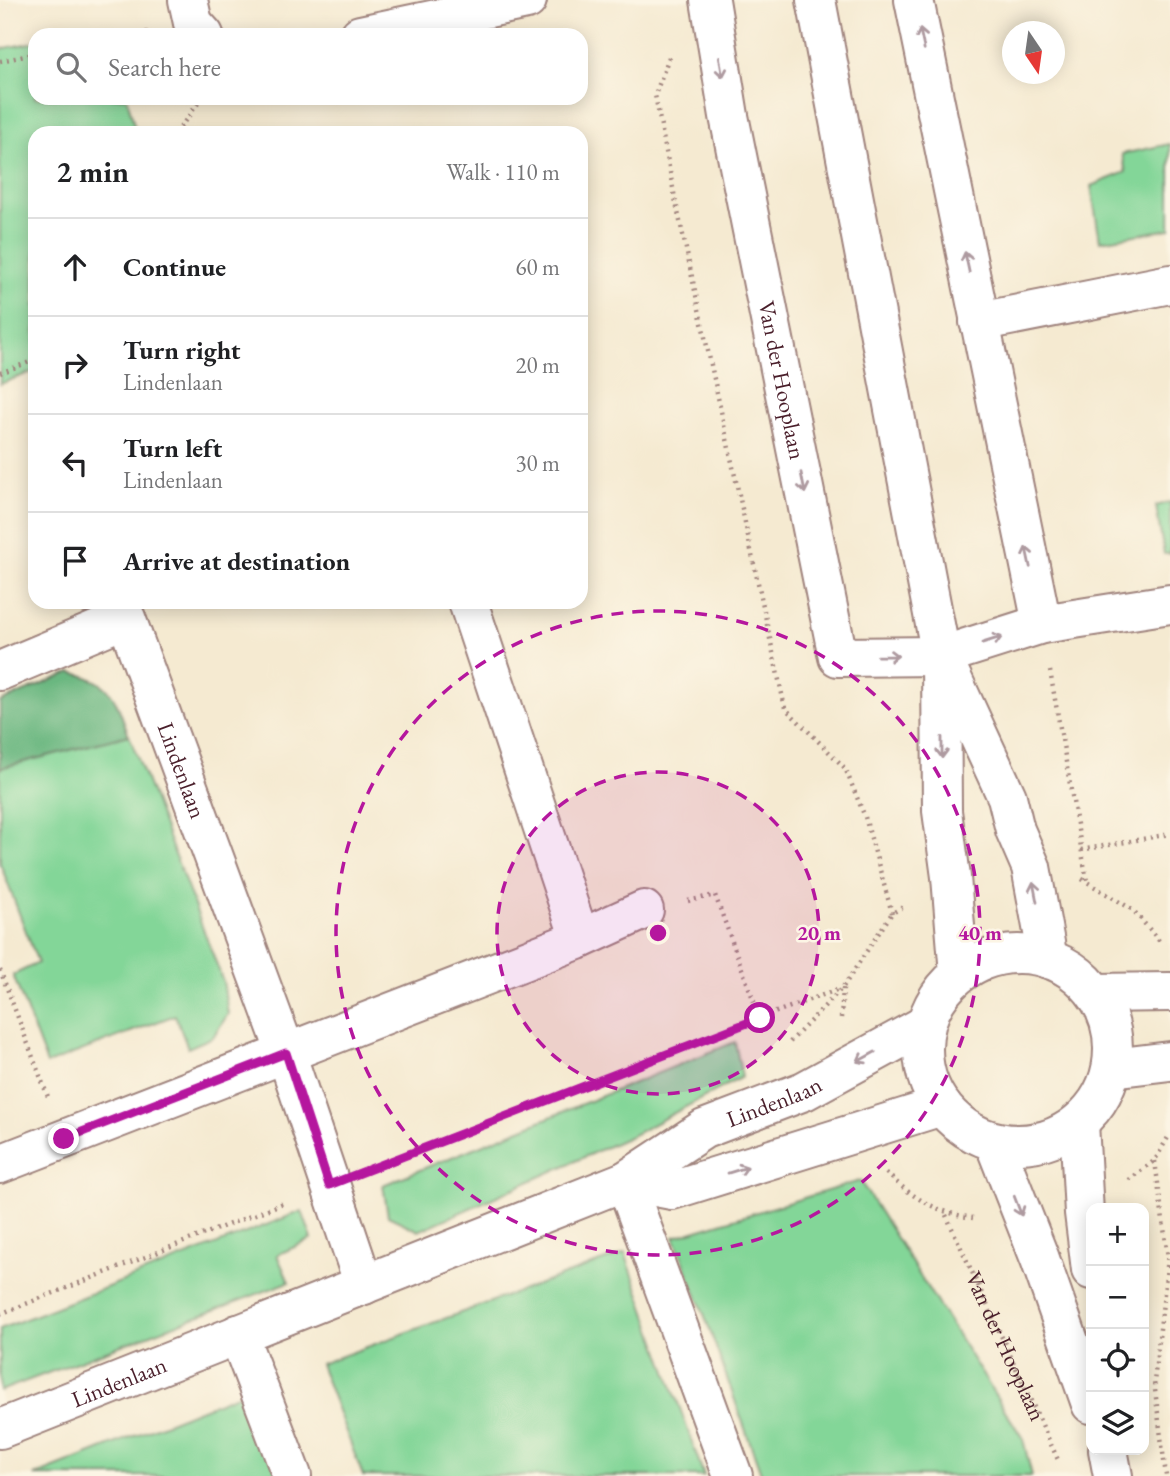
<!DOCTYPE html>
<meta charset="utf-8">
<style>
body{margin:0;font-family:"EB Garamond",serif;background:#f6f6f6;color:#202124}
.controls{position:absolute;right:21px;bottom:21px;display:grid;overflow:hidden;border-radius:14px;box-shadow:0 4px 18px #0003}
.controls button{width:63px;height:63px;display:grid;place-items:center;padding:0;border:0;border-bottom:2px solid #e0e0e0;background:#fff;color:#202124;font:35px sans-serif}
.compass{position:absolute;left:1002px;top:21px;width:63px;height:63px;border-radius:50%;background:#fff;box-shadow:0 4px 18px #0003;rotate:167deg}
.stop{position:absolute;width:21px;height:21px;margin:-16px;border:5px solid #b5179e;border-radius:50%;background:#fff}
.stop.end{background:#b5179e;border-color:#fff;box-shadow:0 2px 7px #0008}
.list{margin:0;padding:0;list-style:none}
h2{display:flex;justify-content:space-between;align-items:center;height:91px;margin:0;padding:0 28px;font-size:30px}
h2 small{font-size:23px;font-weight:400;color:#757577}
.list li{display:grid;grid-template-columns:46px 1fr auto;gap:21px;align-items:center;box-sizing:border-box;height:98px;padding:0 28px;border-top:2px solid #e0e0e0}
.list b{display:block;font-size:26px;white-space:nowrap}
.list p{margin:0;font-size:23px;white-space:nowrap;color:#757577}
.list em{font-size:23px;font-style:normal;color:#757577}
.icon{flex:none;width:38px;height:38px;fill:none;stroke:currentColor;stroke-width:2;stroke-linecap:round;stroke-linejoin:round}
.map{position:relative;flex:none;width:1170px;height:1476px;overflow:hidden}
.search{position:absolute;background:#fff;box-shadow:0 4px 18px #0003;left:28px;top:28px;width:560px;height:77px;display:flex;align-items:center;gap:18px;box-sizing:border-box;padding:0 24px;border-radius:21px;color:#757577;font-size:26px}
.panel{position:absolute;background:#fff;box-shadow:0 4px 18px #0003;left:28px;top:126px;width:560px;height:483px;border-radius:21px}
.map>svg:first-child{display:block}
.green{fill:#83d698;stroke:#667a62;stroke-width:2}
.forest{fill:#6ab780;stroke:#5a6b56;stroke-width:2}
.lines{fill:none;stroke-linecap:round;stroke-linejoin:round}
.minor-casing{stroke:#a0847e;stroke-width:42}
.path{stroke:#a0847e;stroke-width:4.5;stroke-dasharray:2 5;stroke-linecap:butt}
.minor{stroke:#fff;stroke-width:38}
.oneway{stroke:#ae9aa0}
.route{stroke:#b5179e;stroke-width:9}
.ring{fill:none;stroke:#b5179e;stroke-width:3.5;stroke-dasharray:12 9}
.labels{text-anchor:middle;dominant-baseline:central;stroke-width:5;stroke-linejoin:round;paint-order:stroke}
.street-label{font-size:23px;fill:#4a1f2b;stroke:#fcf5e5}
.centre{fill:#b5179e;stroke:#fcf5e5;stroke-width:3.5}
.ring-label{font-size:21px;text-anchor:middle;font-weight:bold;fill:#b5179e;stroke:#fcf5e5;stroke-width:5;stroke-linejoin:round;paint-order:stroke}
</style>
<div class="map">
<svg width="1170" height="1476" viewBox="0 0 1170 1476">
<rect width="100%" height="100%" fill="#fcf5e5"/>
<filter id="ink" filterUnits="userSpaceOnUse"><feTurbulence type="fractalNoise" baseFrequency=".0143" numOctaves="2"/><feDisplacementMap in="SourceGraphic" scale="14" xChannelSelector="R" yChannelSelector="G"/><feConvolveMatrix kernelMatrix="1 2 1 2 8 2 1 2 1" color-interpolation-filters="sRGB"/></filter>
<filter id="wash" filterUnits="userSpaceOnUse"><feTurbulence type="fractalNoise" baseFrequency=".00686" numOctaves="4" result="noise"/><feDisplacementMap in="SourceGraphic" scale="28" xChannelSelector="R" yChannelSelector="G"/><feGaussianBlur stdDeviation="1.57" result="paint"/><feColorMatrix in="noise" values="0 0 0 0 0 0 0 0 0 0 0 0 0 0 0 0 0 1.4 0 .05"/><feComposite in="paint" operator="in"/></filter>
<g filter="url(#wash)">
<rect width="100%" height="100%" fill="#f5ead1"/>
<g class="green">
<path d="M35,42v56h92l9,35h-101v238l-35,13v-335z"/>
<path d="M1170,144v85l-70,12 -9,-55 35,-14 -4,-18z"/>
<path d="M1170,502v52h-6l-8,-48z"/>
<path d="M129,735l94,246 5,33 -15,23 -25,11 -13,-33 -128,49 -34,-89 25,-12 -38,-100v-95z"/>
<path d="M735,1042l7,35 -111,59 -212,95 -31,-15 -5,-31z"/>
<path d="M860,1181l163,258 9,37h-270l-59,-165 -29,-74z"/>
<path d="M302,1211l10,28 -35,16 12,27 -289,109v-62z"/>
<path d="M625,1253l79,223h-341l-43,-112z"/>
<path d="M264,1384l36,92h-266z"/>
</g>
<path class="forest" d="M71,672c44,11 43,25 58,63l-129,33v-66z"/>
</g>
<g filter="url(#ink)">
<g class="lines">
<g class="minor-casing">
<g id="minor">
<path d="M188,0l5,23 11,12"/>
<path id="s2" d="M710,0l19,116 109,541 103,-1 101,-32 128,-20"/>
<path d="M816,0l125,656 1,155 9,66 8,97"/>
<path d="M914,0l128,624"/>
<path d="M360,35l167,-35"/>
<path d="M979,322l191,-38"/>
<path d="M468,602l112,337"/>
<path d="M947,667l60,130 8,33 16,37 17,92"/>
<path id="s3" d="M0,671l126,-53 160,435 78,232"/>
<circle cx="1018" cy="1049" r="95"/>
<path d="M1095,993l75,-1"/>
<path d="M1112,1068l58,-7"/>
<path d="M1079,1123l5,90 7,57"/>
<path d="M994,1142l46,117 51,145"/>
<path d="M0,1164l580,-225 64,-29"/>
<path d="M625,1181l47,9 270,-84"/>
<path d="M625,1181l108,295"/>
<path d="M238,1334l54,142"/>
<path id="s4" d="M0,1429l625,-248 79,-52 100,-38 121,-66"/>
<path d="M1108,1450l5,26"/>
</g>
</g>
<g class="path">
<path d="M132,35l16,-3"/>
<path d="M669,57l-14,38 20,103 110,510 60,60 20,49 27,96"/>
<path d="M0,61l35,-7"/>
<path d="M176,133l26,-35"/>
<path d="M0,373l35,-13"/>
<path d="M1050,671l37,210"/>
<path d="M1081,850l89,-16"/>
<path d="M1082,879l51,31 28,33"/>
<path d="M688,901l27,-6 45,123 79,-29"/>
<path d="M0,970l48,127"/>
<path d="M841,1018l2,-30"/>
<path d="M790,1042l53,-55 49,-74 13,-7"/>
<path d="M1155,1161l13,97 -14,124 12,94"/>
<path d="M373,1168l387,-150"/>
<path d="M886,1173c29,26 49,39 87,45"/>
<path d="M1129,1180l26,-20 15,-26"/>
<path id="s1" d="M946,1215l113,247"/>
<path d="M0,1314l286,-112"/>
</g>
<use href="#minor" class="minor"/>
</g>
<defs><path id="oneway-shaft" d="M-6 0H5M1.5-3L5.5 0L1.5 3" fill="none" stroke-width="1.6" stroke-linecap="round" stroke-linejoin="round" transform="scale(1.75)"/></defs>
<g class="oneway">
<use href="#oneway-shaft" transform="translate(922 39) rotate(-102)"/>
<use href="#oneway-shaft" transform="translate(721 67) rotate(81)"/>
<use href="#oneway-shaft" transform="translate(967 262) rotate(-102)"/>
<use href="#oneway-shaft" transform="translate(803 483) rotate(79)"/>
<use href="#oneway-shaft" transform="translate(1028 557) rotate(-102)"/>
<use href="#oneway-shaft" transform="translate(992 640) rotate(-17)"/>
<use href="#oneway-shaft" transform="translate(888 656) rotate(-1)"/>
<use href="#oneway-shaft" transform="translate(942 748) rotate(90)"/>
<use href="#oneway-shaft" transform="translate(1035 892) rotate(-101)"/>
<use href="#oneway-shaft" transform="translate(866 1057) rotate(151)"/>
<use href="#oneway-shaft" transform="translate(738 1170) rotate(-17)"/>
<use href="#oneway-shaft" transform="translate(1018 1206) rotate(69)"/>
</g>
</g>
<g class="lines" filter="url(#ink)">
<path class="route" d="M64,1139l222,-86 43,132 431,-167"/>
</g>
<circle cx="658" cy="933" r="161" fill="#b5179e" fill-opacity=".12"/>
<g class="ring">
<circle cx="658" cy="933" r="161"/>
<circle cx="658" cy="933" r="322"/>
</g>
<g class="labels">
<g class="street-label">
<text stroke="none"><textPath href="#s2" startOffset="387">Van der Hooplaan</textPath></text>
<text stroke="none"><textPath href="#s3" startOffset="299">Lindenlaan</textPath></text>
<text stroke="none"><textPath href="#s4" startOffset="842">Lindenlaan</textPath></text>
<text stroke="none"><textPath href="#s1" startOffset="144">Van der Hooplaan</textPath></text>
<text stroke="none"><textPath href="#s4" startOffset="128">Lindenlaan</textPath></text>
</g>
</g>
<circle cx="658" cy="933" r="10" class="centre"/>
<g class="ring-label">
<text x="819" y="940">20 m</text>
<text x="980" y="940">40 m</text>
</g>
</svg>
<div class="controls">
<button>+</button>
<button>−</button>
<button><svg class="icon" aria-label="locate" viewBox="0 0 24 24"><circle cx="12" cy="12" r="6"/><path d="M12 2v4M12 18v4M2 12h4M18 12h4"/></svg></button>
<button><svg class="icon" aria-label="layers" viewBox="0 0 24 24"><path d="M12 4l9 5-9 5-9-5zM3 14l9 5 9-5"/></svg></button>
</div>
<svg class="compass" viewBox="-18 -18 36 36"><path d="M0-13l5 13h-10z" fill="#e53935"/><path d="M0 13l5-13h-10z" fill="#757577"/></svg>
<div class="stop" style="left:760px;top:1018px"></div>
<div class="stop end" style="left:64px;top:1139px"></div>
<div class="search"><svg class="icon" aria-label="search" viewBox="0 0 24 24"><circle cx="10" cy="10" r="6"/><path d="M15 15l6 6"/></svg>Search here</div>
<section class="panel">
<h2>2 min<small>Walk · 110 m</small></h2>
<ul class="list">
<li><svg class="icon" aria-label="ahead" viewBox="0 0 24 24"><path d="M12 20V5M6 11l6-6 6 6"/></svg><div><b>Continue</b></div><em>60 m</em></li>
<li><svg class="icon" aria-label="right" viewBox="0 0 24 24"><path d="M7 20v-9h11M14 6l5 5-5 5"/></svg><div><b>Turn right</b><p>Lindenlaan</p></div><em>20 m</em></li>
<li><svg class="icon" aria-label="left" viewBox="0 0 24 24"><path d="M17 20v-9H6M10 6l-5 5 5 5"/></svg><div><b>Turn left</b><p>Lindenlaan</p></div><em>30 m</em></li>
<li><svg class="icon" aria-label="arrive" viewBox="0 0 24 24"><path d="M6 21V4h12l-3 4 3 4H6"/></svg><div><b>Arrive at destination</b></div></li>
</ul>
</section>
</div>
